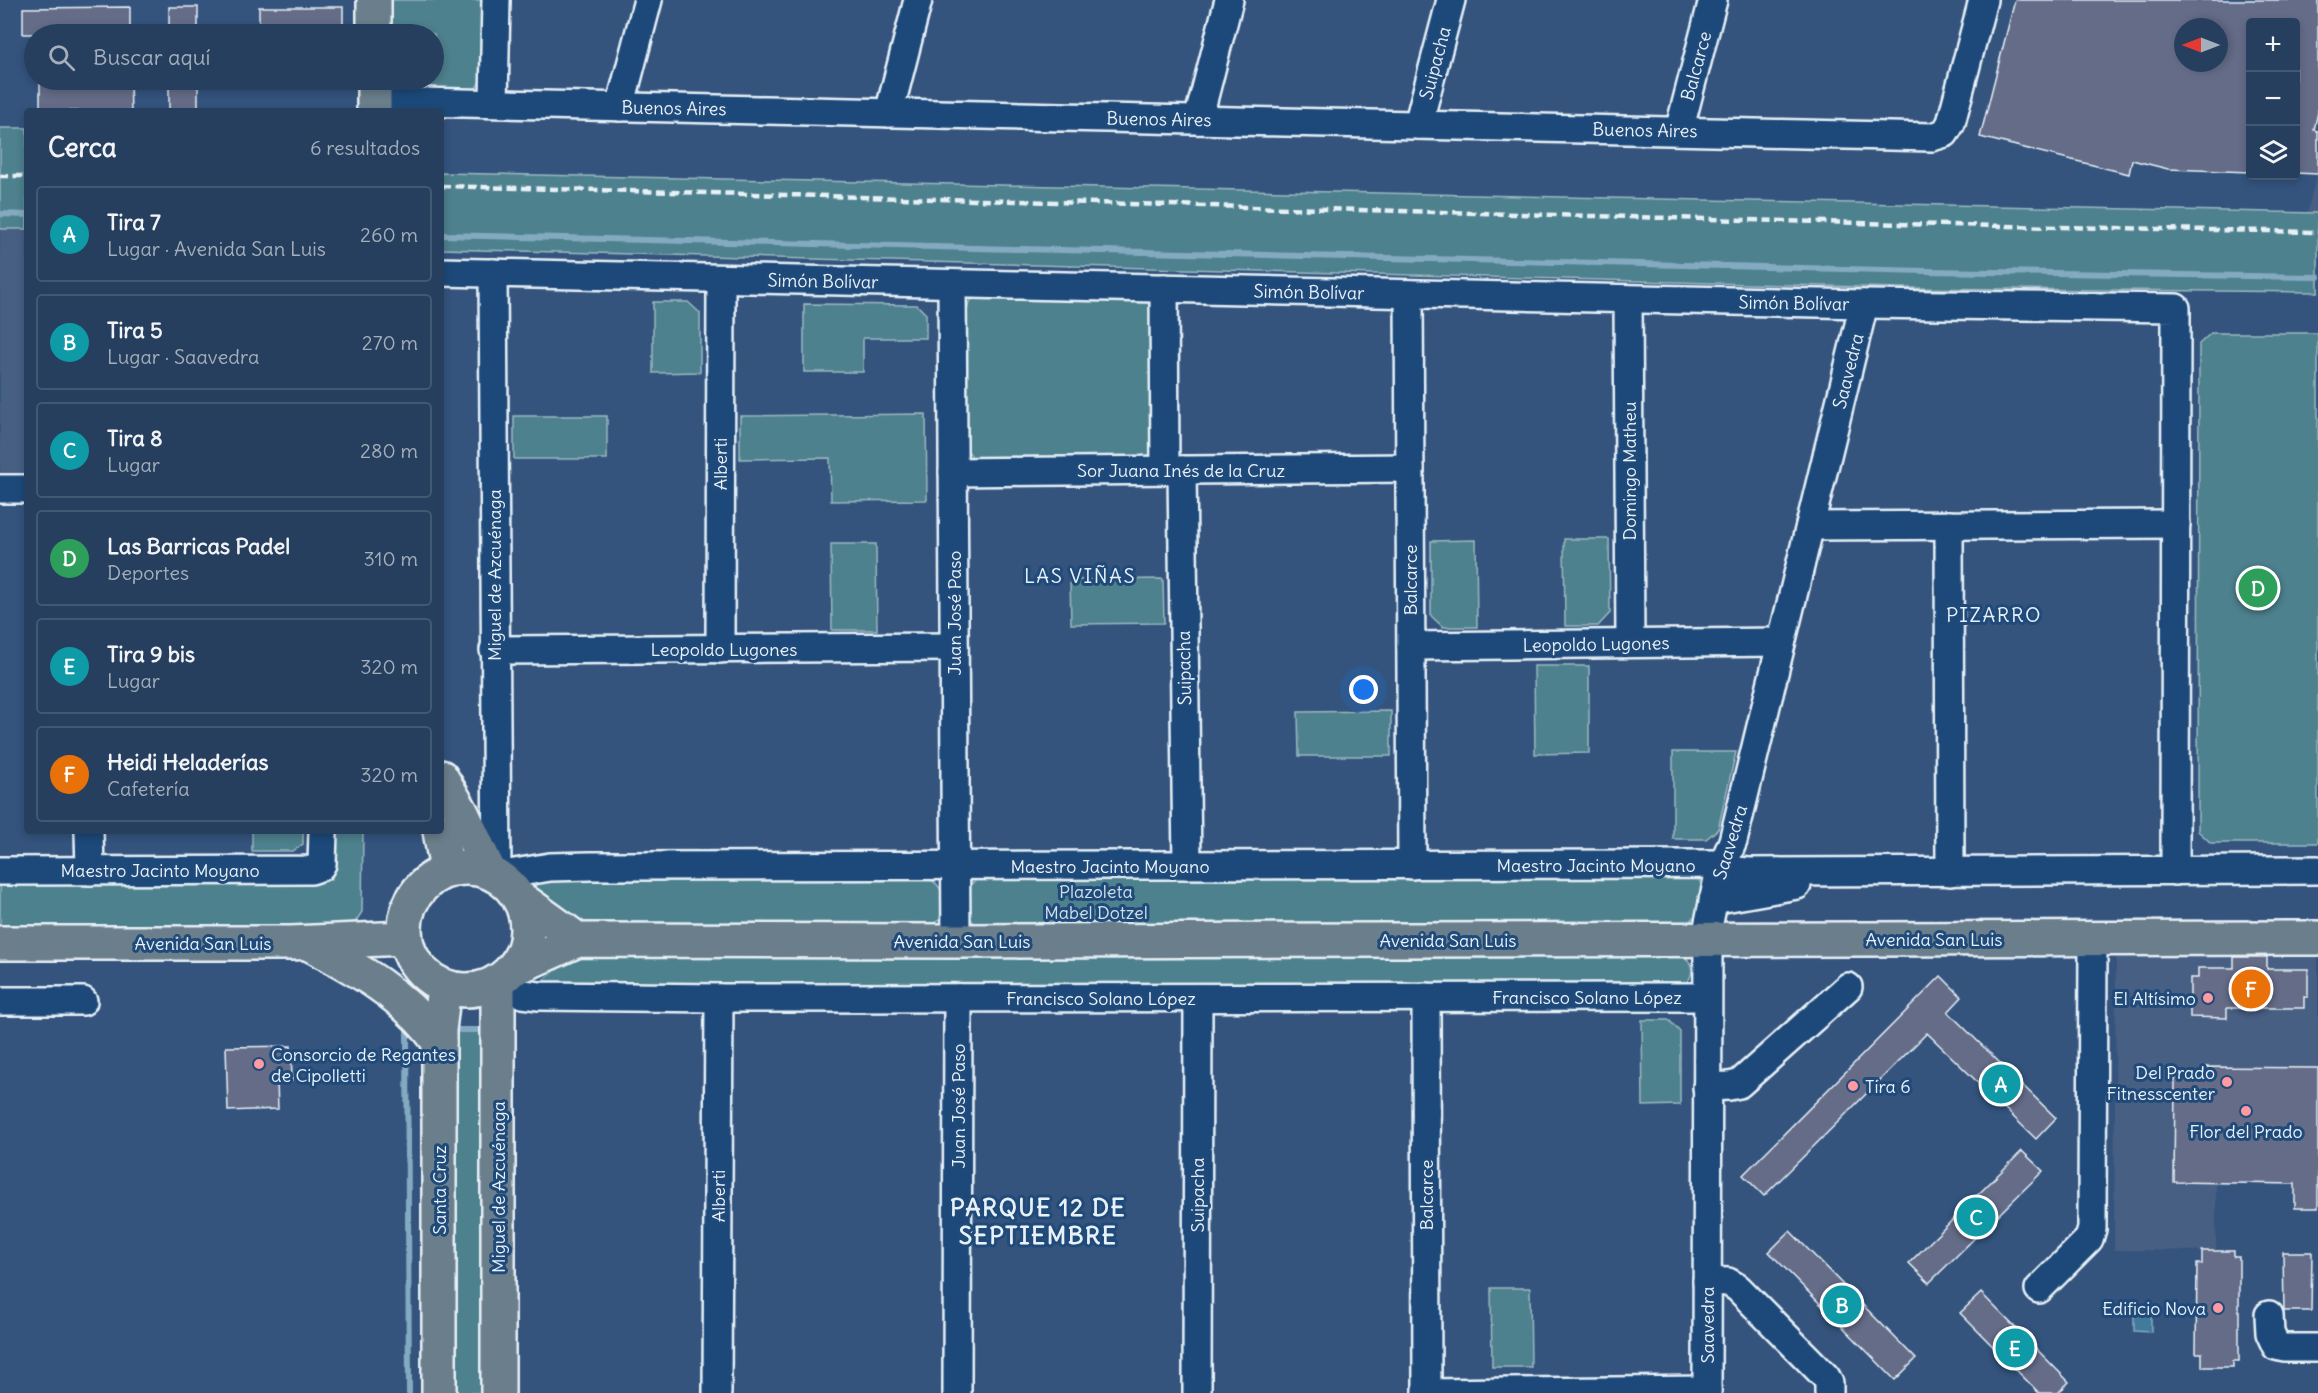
<!DOCTYPE html>
<html lang="es">
<meta charset="utf-8">
<style>
body{margin:0;font-family:Delius,sans-serif;background:#2f4664;color:#f1f3f6}
.controls{position:absolute;right:18px;top:18px;display:grid;overflow:hidden;border-radius:6px;box-shadow:0 3px 9px #0003}
.controls button{width:54px;height:54px;display:grid;place-items:center;padding:0;border:0;border-bottom:2px solid #435873;background:#273f5e;color:#f1f3f6;font:30px sans-serif}
.compass{position:absolute;left:2174px;top:18px;width:54px;height:54px;border-radius:50%;background:#273f5e;box-shadow:0 3px 9px #0003;rotate:270deg}
.you{position:absolute;left:1364px;top:690px;width:21px;height:21px;margin:-15px;border:4px solid #fff;border-radius:50%;background:#1a73e8;box-shadow:0 0 0 9px #1a73e833}
.badge{display:grid;place-items:center;width:39px;height:39px;border-radius:50%;background:#ff9aa2;color:#fff;font-size:20px;font-weight:700}
.pin{position:absolute;translate:-50% -50%;border:3px solid #fff;box-shadow:0 2px 6px #0006}
.list{margin:0;padding:0;list-style:none}
h2{display:flex;justify-content:space-between;align-items:center;height:78px;margin:0;padding:0 24px;font-size:26px}
h2 small{font-size:20px;font-weight:400;color:#a4afbc}
.list li{display:grid;grid-template-columns:39px 1fr auto;gap:18px;align-items:center;box-sizing:border-box;height:96px;margin:0 12px 12px;padding:0 12px;border:2px solid #435873;border-radius:6px}
.list b{display:block;font-size:22px;white-space:nowrap}
.list p{margin:0;font-size:20px;white-space:nowrap;color:#a4afbc}
.list em{font-size:20px;font-style:normal;color:#a4afbc}
.icon{flex:none;width:33px;height:33px;fill:none;stroke:currentColor;stroke-width:2;stroke-linecap:round;stroke-linejoin:round}
.map{position:relative;flex:none;width:2318px;height:1393px;overflow:hidden}
.search{position:absolute;background:#273f5e;box-shadow:0 3px 9px #0003;left:24px;top:24px;width:420px;height:66px;display:flex;align-items:center;gap:15px;box-sizing:border-box;padding:0 21px;border-radius:33px;color:#a4afbc;font-size:22px}
.panel{position:absolute;background:#273f5e;box-shadow:0 3px 9px #0003;left:24px;top:108px;width:420px;height:726px;border-radius:6px}
.map>svg:first-child{display:block}
.built{fill:#465e83}
.green{fill:#4e818d;stroke:#9bb9c2;stroke-width:1.5}
.water{fill:#427a9c;stroke:#84aac1;stroke-width:1.5}
.lines{fill:none;stroke-linecap:round;stroke-linejoin:round}
.stream{stroke:#84aac1;stroke-width:6}
.building{fill:#656c88;stroke:#e8f1f8;stroke-width:1.5;fill-rule:evenodd}
.minor-casing{stroke:#e8f1f8;stroke-width:32}
.major-casing{stroke:#e8f1f8;stroke-width:38}
.minor{stroke:#1f4a7a;stroke-width:27}
.major{stroke:#6b7e8b;stroke-width:33}
.rail{stroke:#e8f1f8;stroke-width:4.5;stroke-dasharray:9 4.5;stroke-linecap:butt}
.poi-dot{fill:#ff9aa2;stroke:#1f4a7a;stroke-width:2}
.labels{text-anchor:middle;dominant-baseline:central;stroke-width:6;stroke-linejoin:round;paint-order:stroke}
.street-label{font-size:18px;fill:#e8f1f8;stroke:#1f4a7a}
.park-label{font-size:18px;fill:#d1e0e8;stroke:#1f4a7a}
.poi-label{font-size:18px;fill:#e8f1f8;stroke:#1f4a7a;text-anchor:end}
.neighbourhood-label{font-size:20px;letter-spacing:1.5px;fill:#e8f1f8;stroke:#1f4a7a}
.district-label{font-size:24px;font-weight:bold;letter-spacing:1.5px;fill:#e8f1f8;stroke:#1f4a7a}
</style>
<div class="map">
<svg width="2318" height="1393" viewBox="0 0 2318 1393">
<rect width="100%" height="100%" fill="#34547e"/>
<filter id="ink" filterUnits="userSpaceOnUse"><feTurbulence type="fractalNoise" baseFrequency=".0167" numOctaves="2"/><feDisplacementMap in="SourceGraphic" scale="12" xChannelSelector="R" yChannelSelector="G"/><feConvolveMatrix kernelMatrix="1 2 1 2 8 2 1 2 1" color-interpolation-filters="sRGB"/></filter>
<g filter="url(#ink)">
<g class="built">
<path d="M2318,169v44h-11l10,-39z"/>
<rect x="0" y="229" width="27" height="249"/>
<path d="M2318,954v189l-9,41 -93,-1v68l-102,-1 2,-295z"/>
</g>
<g class="green">
<path d="M391,0h91l-1,79 -6,11 -74,-1 -7,-4 -2,-5h42v-46h-43z"/>
<rect x="0" y="128" width="27" height="101"/>
<path d="M441,173l1877,40v79l-418,-4 -1459,-39z"/>
<path d="M976,297l172,4 3,9 2,142 -6,6 -174,1 -7,-12 1,-136 2,-9z"/>
<path d="M653,302h35l12,11v59l-47,1z"/>
<path d="M804,304l113,1 9,9v24h-63v34h-59z"/>
<path d="M2211,333h107v510h-107l-13,-12 1,-487z"/>
<path d="M926,414l1,86 -96,1 -1,-43 -90,1v-43z"/>
<rect x="514" y="416" width="93" height="43"/>
<path d="M1564,539h45l1,74 -12,13h-33z"/>
<path d="M1476,540l1,87h-34l-12,-11v-75z"/>
<path d="M831,544h45l1,86h-45z"/>
<path d="M1163,579l1,44 -93,1 -1,-44z"/>
<path d="M1534,666h55v87l-54,1z"/>
<path d="M1391,711v45h-92l-1,-44z"/>
<path d="M1673,752h63l-18,77 -12,10h-33z"/>
<path d="M252,831h51v13l-10,7h-41z"/>
<path d="M332,831h31l-1,81 -10,15 -352,3v-48l332,-2z"/>
<path d="M1697,877c10,11 3,38 -9,46l-7,1 -705,1 -6,-7v-33l9,-7z"/>
<path d="M522,879h404c19,3 20,27 13,41l-8,5 -356,3z"/>
<path d="M577,955h1105c13,8 13,23 0,31l-1150,2z"/>
<path d="M1642,1020h27l11,12v73l-37,1z"/>
<rect x="450" y="1030" width="36" height="363"/>
<path d="M1491,1288h39l1,79h-39z"/>
</g>
<path class="water" d="M2134,1306h17v26l-17,-1z"/>
<g class="lines">
<g class="stream">
<path d="M0,214l27,1"/>
<path d="M441,235l1486,36 391,6"/>
<path d="M448,1030h41"/>
<path d="M409,1393l-2,-363h7"/>
</g>
</g>
<g class="building">
<path d="M2015,0h303v112l-4,18 4,1v43l-23,-1v-151h-45v150l-82,-3 -36,-9 -3,14 -149,-37zM2183,27h36v36h-36z"/>
<path d="M130,7v27h-107v-26z"/>
<rect x="169" y="7" width="29" height="27"/>
<path d="M259,7h84v27h-73l-1,-10h-10z"/>
<path d="M40,80h90l1,31h-91z"/>
<rect x="169" y="80" width="29" height="31"/>
<path d="M2234,957h33v12h41v28h-4v11h-77v10l-37,-1v-39h8v-10h36z"/>
<path d="M1941,976l21,21 -14,15 108,106 -20,21 -109,-106 -163,163 -21,-21z"/>
<path d="M291,1046l1,35h-15l1,28 -50,2 -2,-64z"/>
<path d="M2204,1067l114,1v140h-23v-24l-121,-2 1,-104h29z"/>
<path d="M2022,1151l21,20 -114,112 -20,-20z"/>
<path d="M1790,1231l126,128 -21,21 -126,-128z"/>
<path d="M2202,1251h32v6h5v104h-6v6h-31v-14h-6l1,-89h5z"/>
<path d="M2283,1252h29l-1,59h-27z"/>
<path d="M1981,1293l88,89 -11,11h-19l-79,-80z"/>
</g>
<g class="lines">
<g class="minor-casing">
<g id="minor">
<path d="M374,101l1558,36 13,-4 6,-10 32,-123"/>
<path d="M494,103l2,-103"/>
<path d="M620,107l28,-107"/>
<path d="M889,113l29,-113"/>
<path d="M1198,120l31,-120"/>
<path d="M1418,125l33,-125"/>
<path d="M1679,131l34,-131"/>
<path d="M441,272l1423,32 312,4 -1,563"/>
<path d="M493,273l4,603 53,-9 40,-1 1133,-2 12,7 15,1 568,-2"/>
<path d="M952,284l4,657"/>
<path d="M1164,288l1,182"/>
<path d="M1409,294l3,571"/>
<path d="M1628,299l2,344"/>
<path d="M1182,470l5,395"/>
<path d="M953,472l457,-4"/>
<path d="M0,489h27"/>
<path d="M1949,525l1,347"/>
<path d="M1810,526l366,-2"/>
<path d="M1411,646l370,-4"/>
<path d="M720,649l1,-370"/>
<path d="M494,650l460,-3"/>
<path d="M89,831l1,40"/>
<path d="M0,871l311,-1 9,-3 2,-3 1,-33"/>
<path d="M1713,900l84,-15"/>
<path d="M498,981l25,13 16,2 180,2 988,-1"/>
<path d="M1426,997l1,396"/>
<path d="M0,1001h83"/>
<path d="M1707,1087l22,-1 10,-2 109,-97"/>
<path d="M1707,1281l21,1 10,6 88,89 3,6v10"/>
<path d="M2039,1289l50,-50 3,-10 1,-291"/>
<path d="M2269,1315l1,18 6,13 8,2h34"/>
<path d="M717,1393l2,-395"/>
<path d="M957,1393l1,-395"/>
<path d="M1197,1393l1,-395"/>
<path d="M1427,1393l280,-3"/>
<path d="M1707,1393l1,-466 11,-53 14,-33 131,-537"/>
</g>
</g>
<g class="major-casing">
<g id="major">
<path d="M374,0v34"/>
<path d="M374,80v31"/>
<path d="M441,777l21,36 27,58"/>
<path d="M440,831l7,39"/>
<circle cx="466" cy="929" r="61"/>
<path d="M521,899l57,41"/>
<path d="M0,943h291l114,-5"/>
<path d="M308,943c50,26 98,53 131,99"/>
<path d="M511,970l67,-30 378,1 1362,-3"/>
<path d="M498,981v412"/>
<path d="M439,1393v-363l5,-43"/>
</g>
</g>
<use href="#minor" class="minor"/>
<use href="#major" class="major"/>
<g class="rail">
<path d="M0,176h27"/>
<path d="M441,186l1459,38 418,8"/>
</g>
</g>
</g>
<g class="poi-dot">
<circle cx="2208" cy="998" r="6"/>
<circle cx="259" cy="1064" r="6"/>
<circle cx="2227" cy="1082" r="6"/>
<circle cx="1853" cy="1086" r="6"/>
<circle cx="2246" cy="1111" r="6"/>
<circle cx="2218" cy="1308" r="6"/>
</g>
<g class="labels">
<g class="street-label">
<text transform="translate(1435 63) rotate(-75)">Suipacha</text>
<text transform="translate(1696 66) rotate(-75)">Balcarce</text>
<text transform="translate(674 108) rotate(1)">Buenos Aires</text>
<text transform="translate(1159 119) rotate(1)">Buenos Aires</text>
<text transform="translate(1645 130) rotate(1)">Buenos Aires</text>
<text transform="translate(823 281) rotate(1)">Simón Bolívar</text>
<text transform="translate(1309 292) rotate(1)">Simón Bolívar</text>
<text transform="translate(1794 303) rotate(1)">Simón Bolívar</text>
<text transform="translate(1848 371) rotate(-76)">Saavedra</text>
<text transform="translate(720 464) rotate(-90)">Alberti</text>
<text x="1181" y="470">Sor Juana Inés de la Cruz</text>
<text transform="translate(1629 471) rotate(-90)">Domingo Matheu</text>
<text transform="translate(494 575) rotate(-90)">Miguel de Azcuénaga</text>
<text transform="translate(1410 580) rotate(-90)">Balcarce</text>
<text transform="translate(954 613) rotate(-90)">Juan José Paso</text>
<text transform="translate(1596 644) rotate(-1)">Leopoldo Lugones</text>
<text x="724" y="649">Leopoldo Lugones</text>
<text transform="translate(1184 668) rotate(-91)">Suipacha</text>
<text transform="translate(1730 842) rotate(-73)">Saavedra</text>
<text x="1596" y="865">Maestro Jacinto Moyano</text>
<text x="1110" y="866">Maestro Jacinto Moyano</text>
<text x="160" y="870">Maestro Jacinto Moyano</text>
<text x="1934" y="939">Avenida San Luis</text>
<text x="1448" y="940">Avenida San Luis</text>
<text x="962" y="941">Avenida San Luis</text>
<text x="203" y="943">Avenida San Luis</text>
<text x="1587" y="997">Francisco Solano López</text>
<text x="1101" y="998">Francisco Solano López</text>
<text transform="translate(958 1106) rotate(-90)">Juan José Paso</text>
<text transform="translate(498 1187) rotate(-90)">Miguel de Azcuénaga</text>
<text transform="translate(439 1190) rotate(-90)">Santa Cruz</text>
<text transform="translate(1197 1195) rotate(-90)">Suipacha</text>
<text transform="translate(1426 1195) rotate(-90)">Balcarce</text>
<text transform="translate(718 1196) rotate(-90)">Alberti</text>
<text transform="translate(1707 1325) rotate(-90)">Saavedra</text>
</g>
<g class="park-label">
<text x="1096" y="891">Plazoleta<tspan x="1096" dy="21">Mabel Dotzel</tspan></text>
</g>
<g class="poi-label">
<text x="2196" y="998">El Altísimo</text>
<text x="271" y="1054" text-anchor="start">Consorcio de Regantes<tspan x="271" dy="21">de Cipolletti</tspan></text>
<text x="2215" y="1072">Del Prado<tspan x="2215" dy="21">Fitnesscenter</tspan></text>
<text x="1865" y="1086" text-anchor="start">Tira 6</text>
<text x="2246" y="1131" text-anchor="middle">Flor del Prado</text>
<text x="2206" y="1308">Edificio Nova</text>
</g>
<g class="neighbourhood-label">
<text x="1080" y="575">LAS VIÑAS</text>
<text x="1994" y="614">PIZARRO</text>
</g>
<g class="district-label">
<text x="1038" y="1207">PARQUE 12 DE<tspan x="1038" dy="28">SEPTIEMBRE</tspan></text>
</g>
</g>
</svg>
<div class="controls">
<button>+</button>
<button>−</button>
<button><svg class="icon" aria-label="layers" viewBox="0 0 24 24"><path d="M12 4l9 5-9 5-9-5zM3 14l9 5 9-5"/></svg></button>
</div>
<svg class="compass" viewBox="-18 -18 36 36"><path d="M0-13l5 13h-10z" fill="#e53935"/><path d="M0 13l5-13h-10z" fill="#a4afbc"/></svg>
<div class="you"></div>
<div class="pin badge" style="left:2001px;top:1084px;background:#0f9aa8">A</div>
<div class="pin badge" style="left:1842px;top:1305px;background:#0f9aa8">B</div>
<div class="pin badge" style="left:1976px;top:1217px;background:#0f9aa8">C</div>
<div class="pin badge" style="left:2258px;top:588px;background:#2e9e5b">D</div>
<div class="pin badge" style="left:2015px;top:1348px;background:#0f9aa8">E</div>
<div class="pin badge" style="left:2251px;top:989px;background:#e8710a">F</div>
<div class="search"><svg class="icon" aria-label="search" viewBox="0 0 24 24"><circle cx="10" cy="10" r="6"/><path d="M15 15l6 6"/></svg>Buscar aquí</div>
<section class="panel">
<h2>Cerca<small>6 resultados</small></h2>
<ul class="list">
<li><span class="badge" style="background:#0f9aa8">A</span><div><b>Tira 7</b><p>Lugar · Avenida San Luis</p></div><em>260 m</em></li>
<li><span class="badge" style="background:#0f9aa8">B</span><div><b>Tira 5</b><p>Lugar · Saavedra</p></div><em>270 m</em></li>
<li><span class="badge" style="background:#0f9aa8">C</span><div><b>Tira 8</b><p>Lugar</p></div><em>280 m</em></li>
<li><span class="badge" style="background:#2e9e5b">D</span><div><b>Las Barricas Padel</b><p>Deportes</p></div><em>310 m</em></li>
<li><span class="badge" style="background:#0f9aa8">E</span><div><b>Tira 9 bis</b><p>Lugar</p></div><em>320 m</em></li>
<li><span class="badge" style="background:#e8710a">F</span><div><b>Heidi Heladerías</b><p>Cafetería</p></div><em>320 m</em></li>
</ul>
</section>
</div>
